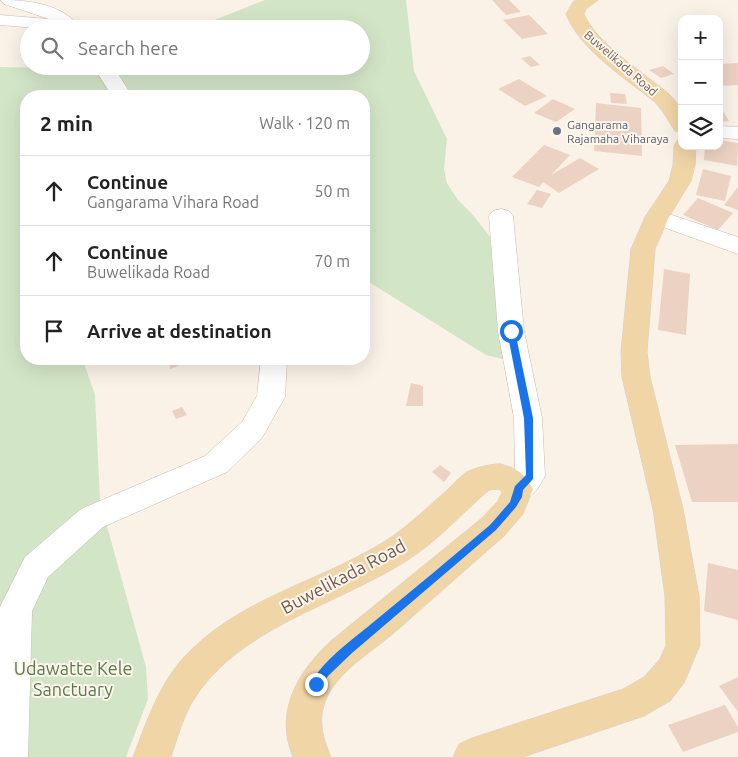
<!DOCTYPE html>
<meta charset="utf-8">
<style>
body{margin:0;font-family:Ubuntu,sans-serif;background:#f6f6f6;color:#222}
.controls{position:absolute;right:15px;top:15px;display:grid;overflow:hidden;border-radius:10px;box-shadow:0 5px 20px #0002}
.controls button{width:45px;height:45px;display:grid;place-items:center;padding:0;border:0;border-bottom:1px solid #e0e0e0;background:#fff;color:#222;font:25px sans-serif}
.stop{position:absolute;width:15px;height:15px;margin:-11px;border:4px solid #1a73e8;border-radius:50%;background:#fff}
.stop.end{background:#1a73e8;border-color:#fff;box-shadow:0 1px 5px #0008}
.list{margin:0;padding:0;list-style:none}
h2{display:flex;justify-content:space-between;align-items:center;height:65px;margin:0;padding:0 20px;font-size:21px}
h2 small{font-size:16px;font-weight:400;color:#767676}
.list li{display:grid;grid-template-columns:32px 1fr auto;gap:15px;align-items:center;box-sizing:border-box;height:70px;padding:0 20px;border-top:1px solid #e0e0e0}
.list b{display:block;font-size:19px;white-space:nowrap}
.list p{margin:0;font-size:16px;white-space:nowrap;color:#767676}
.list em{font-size:16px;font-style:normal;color:#767676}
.icon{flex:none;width:28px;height:28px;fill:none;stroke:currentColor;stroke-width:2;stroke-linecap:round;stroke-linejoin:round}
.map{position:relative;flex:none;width:738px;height:757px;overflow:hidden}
.search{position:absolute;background:#fff;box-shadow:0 5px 20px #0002;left:20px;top:20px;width:350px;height:55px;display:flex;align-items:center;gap:12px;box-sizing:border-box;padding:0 18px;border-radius:28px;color:#767676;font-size:19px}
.panel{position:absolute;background:#fff;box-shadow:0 5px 20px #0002;left:20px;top:90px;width:350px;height:275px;border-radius:20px}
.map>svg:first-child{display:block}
.green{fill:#d3e5c7}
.building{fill:#ecd2c2}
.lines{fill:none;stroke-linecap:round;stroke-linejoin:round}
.minor-casing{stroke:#cabaae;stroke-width:1}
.major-casing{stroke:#d7d1cd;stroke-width:1}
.minor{fill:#fff;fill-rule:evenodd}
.major{fill:#f0d5a7;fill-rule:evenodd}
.route{fill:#1a73e8}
.worship-dot{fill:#6b7280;stroke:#fdf6ed;stroke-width:2}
.labels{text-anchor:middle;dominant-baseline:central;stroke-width:4;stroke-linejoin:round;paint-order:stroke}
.far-street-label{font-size:12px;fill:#705a4e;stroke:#fdf6ed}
.far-worship-label{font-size:12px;fill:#5b616d;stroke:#fdf6ed;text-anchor:start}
.near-street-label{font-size:18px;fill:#705a4e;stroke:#fdf6ed}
.near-park-label{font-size:18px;fill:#597a4b;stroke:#fdf6ed}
</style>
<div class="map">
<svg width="738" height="757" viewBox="0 0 738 757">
<rect width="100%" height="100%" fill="#faf2e7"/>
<path class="green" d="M265,0h141l8,71 33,68 -3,30 3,14 11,17 15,15 17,22 3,35 12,79 -3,8 -16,-4 -122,-76v-183h-338v263l57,1 12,35 5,106 46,166 2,32 -22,58h-126v-690l105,2 7,-3h249v-37h-169z"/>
<g class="building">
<path d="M492,0h17l12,12 -15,3z"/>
<path d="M529,15l19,19 -26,5 -19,-19z"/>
<path d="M530,56l10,9 -9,2 -10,-9z"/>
<path d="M738,63v22l-19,1v-22z"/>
<path d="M663,66l11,8 -13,4 -12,-8z"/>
<path d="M519,79l28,17 -22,10 -27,-17z"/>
<path d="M610,93l15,1 2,10 -16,-1z"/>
<path d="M553,99l22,10 -19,13 -22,-9z"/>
<path d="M596,103l45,5 1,48 -48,-5z"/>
<path d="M723,111l6,10 -10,1v-10z"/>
<path d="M719,140l19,3 -1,23 -33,-6 1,-14h14z"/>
<path d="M544,145l26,10 -19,20 29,-17 19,11 -40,24 -16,-11 -4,5 -27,-10z"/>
<path d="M703,169l28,7 -6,25 -29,-6z"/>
<path d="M738,187v23l-14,-5z"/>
<path d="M537,190l14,4 -9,14 -15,-4z"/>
<path d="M698,198l35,15 -15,17 -35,-15z"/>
<path d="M664,269l26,5 -4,61 -28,-5z"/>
<path d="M169,359h21v2l-20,8z"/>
<path d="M411,383l12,3v20h-17z"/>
<path d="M182,407l5,8 -11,4 -4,-8z"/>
<path d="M738,444v58h-46l-17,-57z"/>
<path d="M440,465l11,8 -7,9 -12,-10z"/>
<path d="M708,563l30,7v50l-34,-9z"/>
<path d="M738,677v35l-19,-26z"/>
<path d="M725,705l13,22v5l-55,20 -15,-27z"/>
</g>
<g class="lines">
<g class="minor-casing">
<g id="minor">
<path d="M1,0c28,0 63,4 80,29h-21l-5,-5 -6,5 -49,-4v-10l49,4 -45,-15z"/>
<path d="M93,66h20l19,30h-20z"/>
<path d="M719,126l19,1v12l-19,-1z"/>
<path d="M501,209l8,2 4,5 11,115 18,87 3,58c-9,17 -18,29 -38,22l-4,-9 4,-9 8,-8 -1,-54 -16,-87 -9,-115 4,-5z"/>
<path d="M657,210l81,27v17l-89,-32 -4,-5 4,-5z"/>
<path d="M261,359h26l-2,38 -23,41 -35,34 -124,55 -55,50 -16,34 -4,146h-28v-150l25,-50 56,-48 124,-53 37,-34 15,-26z"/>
</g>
</g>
<g class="major-casing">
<g id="major">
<path d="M576,0h22l-12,9 -2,5c12,29 60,59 85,80 15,16 13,18 13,39l-7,-2 -12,-19 -8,-10c-30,-24 -75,-52 -89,-88l7,-12z"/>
<path d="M682,140v6h14l-1,19 -4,16 -22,36 -14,32 -8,103 3,25 33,132 16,87 1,49 -16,38 -14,18 -26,15 -121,41h-70l6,-13 13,-6 151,-49 21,-12 16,-18 6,-14 -1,-49 -12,-87 -31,-132 -1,-25 10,-103 14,-32 24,-36 4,-16 1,-19 3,-5z"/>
<path d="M500,464c17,4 25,10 33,25l-10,25 -19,22c-36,32 -73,64 -109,96 -23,20 -59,40 -70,70 -7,19 -2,37 6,55h-38c-19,-46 5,-86 39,-117l150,-122 16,-17 4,-9 -3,-3 -10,1c-28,24 -52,52 -83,71 -70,45 -171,67 -215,143 -9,17 -14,35 -20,53h-38c15,-39 28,-79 59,-108 57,-55 137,-70 201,-113 18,-13 35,-29 52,-44 7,-6 14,-15 22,-20 10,-5 23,-8 33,-8z"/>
</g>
</g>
<use href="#minor" class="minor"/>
<use href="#major" class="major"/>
</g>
<path class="route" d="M511,328l4,3 18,87v61l-10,11 -1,7 -6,10 -20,23 -144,123 -24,23 -9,12h-7l-1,-4c10,-23 45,-47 65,-64 38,-31 76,-63 114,-95l20,-23 5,-16 11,-11 -2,-57 -17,-87z"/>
<circle class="worship-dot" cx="557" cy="131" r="5"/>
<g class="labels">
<g class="far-street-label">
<text transform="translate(621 63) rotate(41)">Buwelikada Road</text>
</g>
<g class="far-worship-label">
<text x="567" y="124">Gangarama<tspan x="567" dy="14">Rajamaha Viharaya</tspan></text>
</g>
<g class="near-street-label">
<text transform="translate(343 576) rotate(-28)">Buwelikada Road</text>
</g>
<g class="near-park-label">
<text x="73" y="668">Udawatte Kele<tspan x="73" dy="21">Sanctuary</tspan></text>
</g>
</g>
</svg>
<div class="controls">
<button>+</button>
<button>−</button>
<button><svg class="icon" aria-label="layers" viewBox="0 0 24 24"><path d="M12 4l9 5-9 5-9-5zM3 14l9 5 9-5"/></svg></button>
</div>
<div class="stop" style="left:511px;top:331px"></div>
<div class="stop end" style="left:316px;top:684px"></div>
<div class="search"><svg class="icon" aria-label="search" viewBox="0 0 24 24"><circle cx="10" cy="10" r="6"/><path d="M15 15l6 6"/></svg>Search here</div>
<section class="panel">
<h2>2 min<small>Walk · 120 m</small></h2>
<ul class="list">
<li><svg class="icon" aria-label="ahead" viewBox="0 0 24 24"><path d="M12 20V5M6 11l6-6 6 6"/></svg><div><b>Continue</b><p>Gangarama Vihara Road</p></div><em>50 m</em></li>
<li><svg class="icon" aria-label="ahead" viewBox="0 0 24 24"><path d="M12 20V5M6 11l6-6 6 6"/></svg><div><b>Continue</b><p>Buwelikada Road</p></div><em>70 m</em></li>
<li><svg class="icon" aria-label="arrive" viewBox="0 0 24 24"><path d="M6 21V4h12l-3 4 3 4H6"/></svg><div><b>Arrive at destination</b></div></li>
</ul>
</section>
</div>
